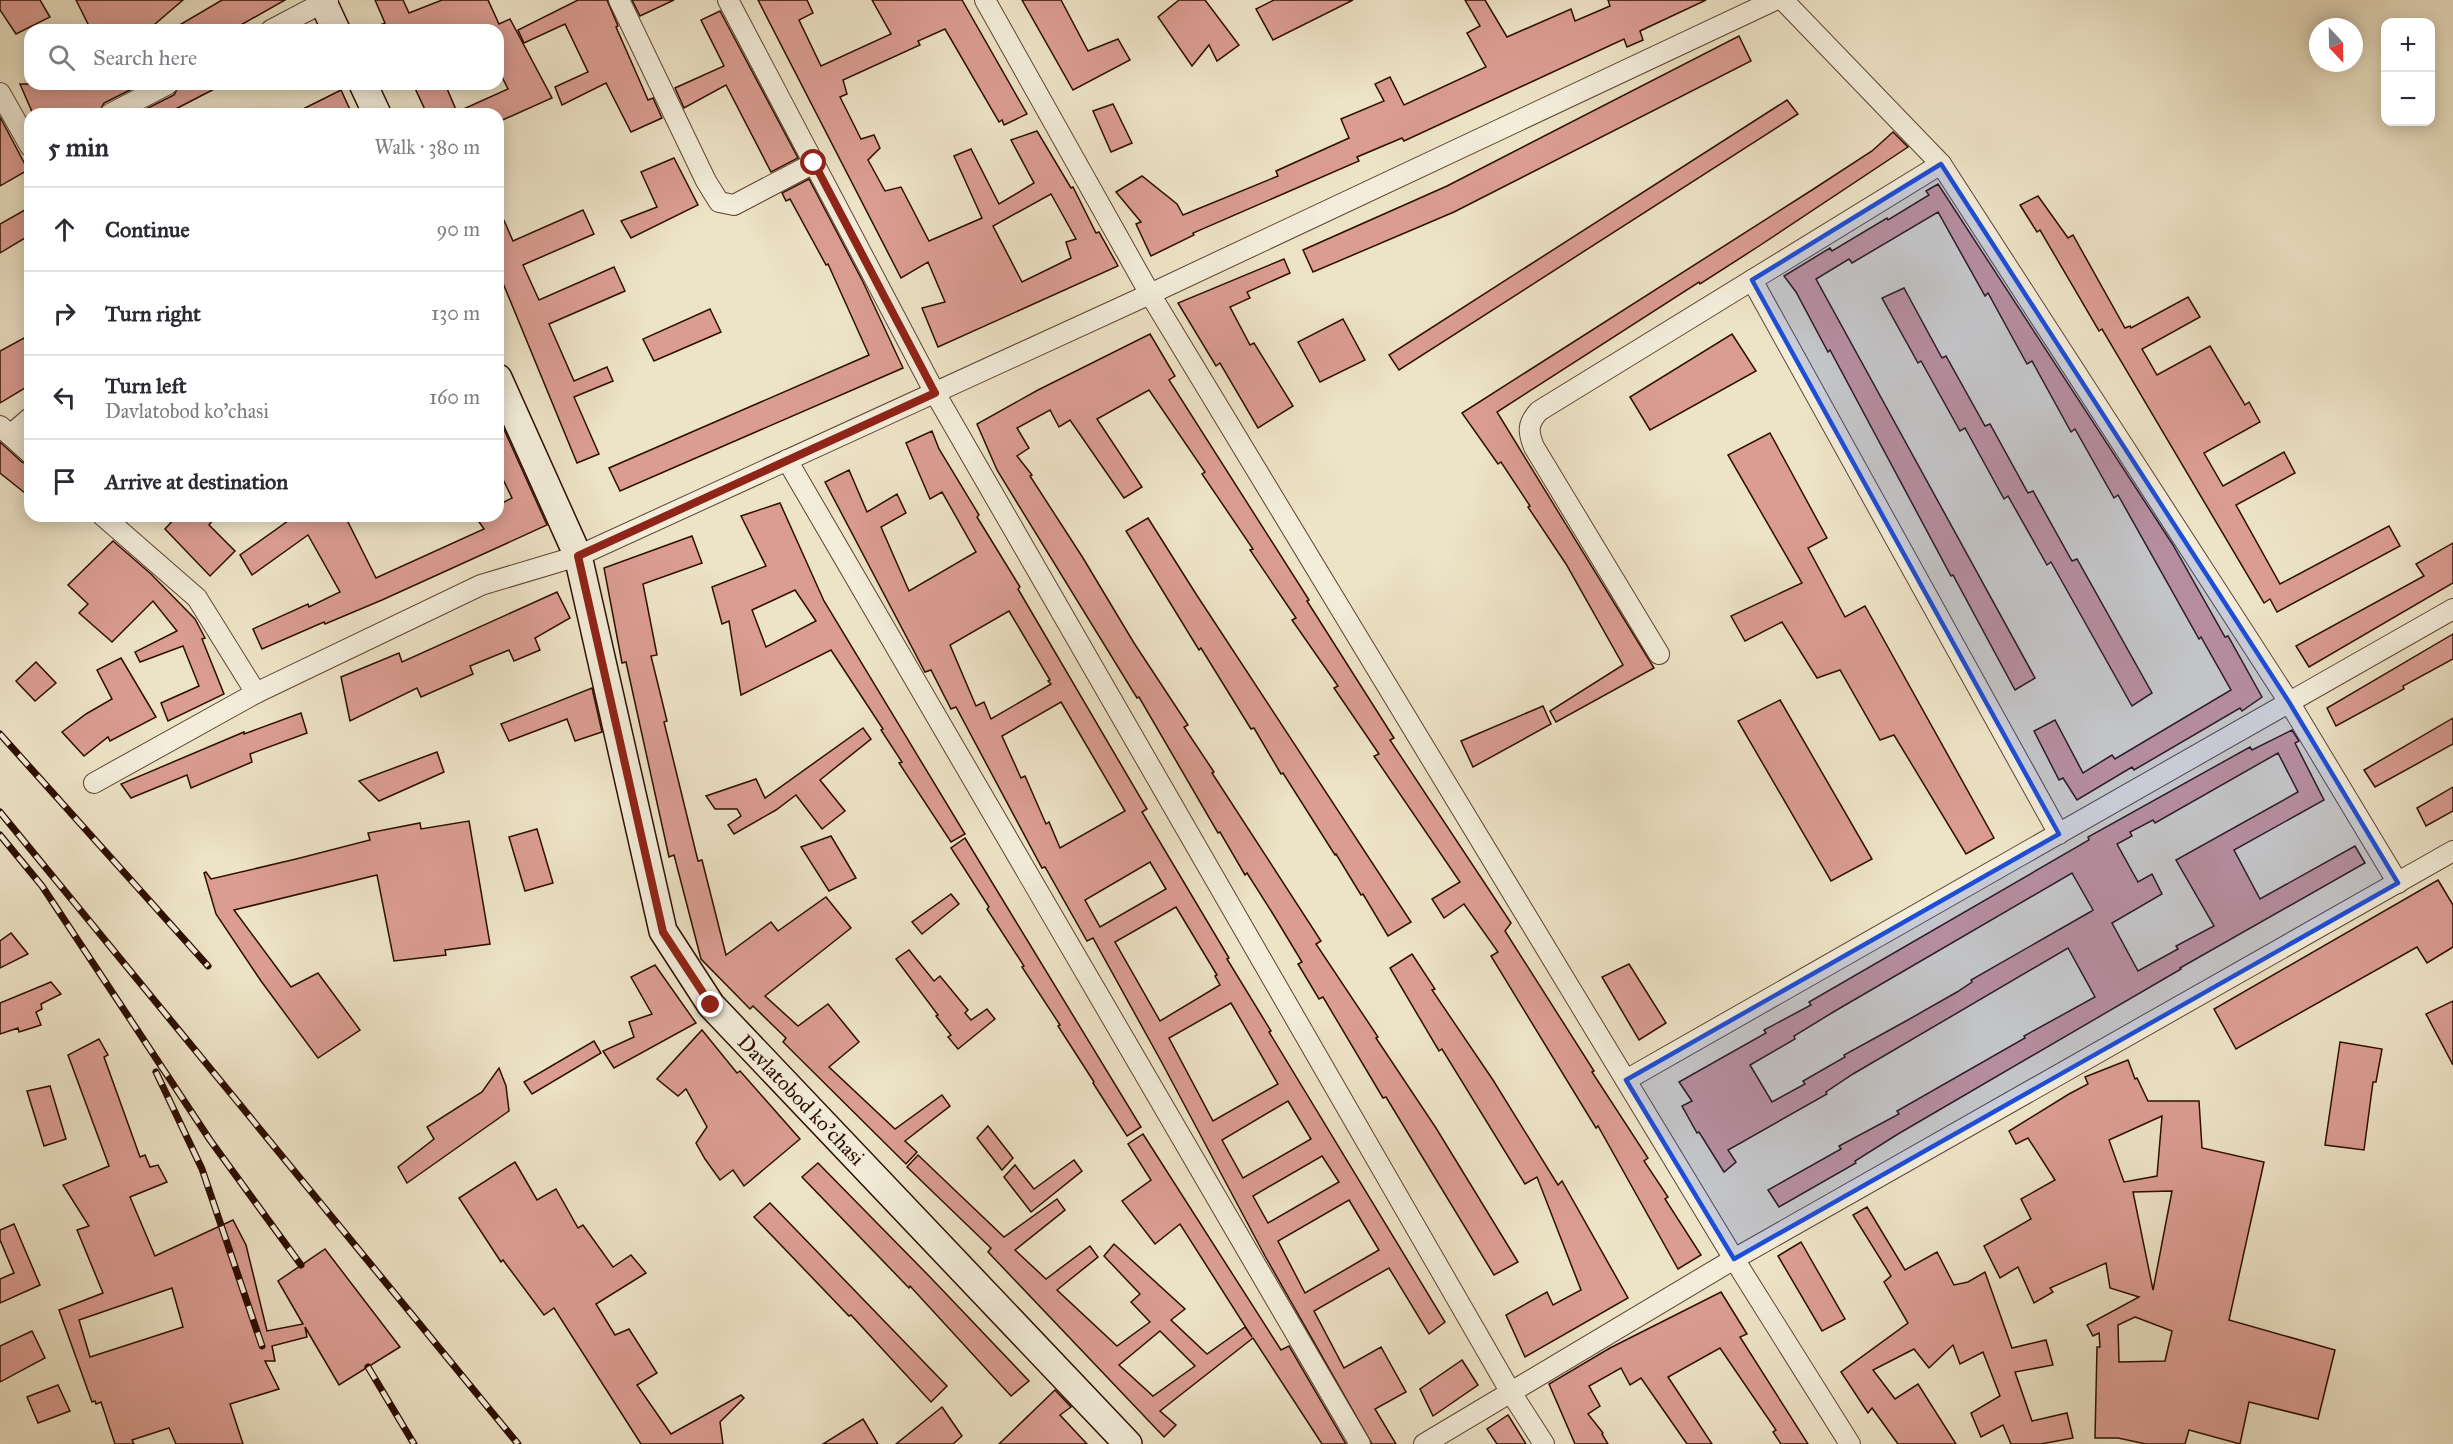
<!DOCTYPE html>
<meta charset="utf-8">
<style>
body{margin:0;font-family:"IM FELL Great Primer",serif;background:#f2f2f3;color:#2b2b33}
.controls{position:absolute;right:18px;top:18px;display:grid;overflow:hidden;border-radius:12px;box-shadow:0 3px 15px #0003}
.controls button{width:54px;height:54px;display:grid;place-items:center;padding:0;border:0;border-bottom:2px solid #e1e1e2;background:#fff;color:#2b2b33;font:30px sans-serif}
.compass{position:absolute;left:2309px;top:18px;width:54px;height:54px;border-radius:50%;background:#fff;box-shadow:0 3px 15px #0003;rotate:158deg}
.stop{position:absolute;width:18px;height:18px;margin:-14px;border:4px solid #8f2418;border-radius:50%;background:#fff}
.stop.end{background:#8f2418;border-color:#fff;box-shadow:0 2px 6px #0008}
.list{margin:0;padding:0;list-style:none}
h2{display:flex;justify-content:space-between;align-items:center;height:78px;margin:0;padding:0 24px;font-size:26px}
h2 small{font-size:20px;font-weight:400;color:#7c7c81}
.list li{display:grid;grid-template-columns:39px 1fr auto;gap:18px;align-items:center;box-sizing:border-box;height:84px;padding:0 24px;border-top:2px solid #e1e1e2}
.list b{display:block;font-size:22px;white-space:nowrap}
.list p{margin:0;font-size:20px;white-space:nowrap;color:#7c7c81}
.list em{font-size:20px;font-style:normal;color:#7c7c81}
.icon{flex:none;width:33px;height:33px;fill:none;stroke:currentColor;stroke-width:2;stroke-linecap:round;stroke-linejoin:round}
.map{position:relative;flex:none;width:2453px;height:1444px;overflow:hidden}
.search{position:absolute;background:#fff;box-shadow:0 3px 15px #0003;left:24px;top:24px;width:480px;height:66px;display:flex;align-items:center;gap:15px;box-sizing:border-box;padding:0 21px;border-radius:18px;color:#7c7c81;font-size:22px}
.panel{position:absolute;background:#fff;box-shadow:0 3px 15px #0003;left:24px;top:108px;width:480px;height:414px;border-radius:18px}
.map>svg:first-child{display:block}
.building{fill:#db9d92;stroke:#2d0e00;stroke-width:1.5;fill-rule:evenodd}
.lines{fill:none;stroke-linecap:round;stroke-linejoin:round}
.street-casing{stroke:#5d4332;stroke-width:22}
.secondary-casing{stroke:#2d0e00;stroke-width:30}
.street{stroke:#f3edda;stroke-width:20}
.secondary{stroke:#f3edda;stroke-width:27}
.rail-casing{stroke:#2d0e00;stroke-width:7}
.rail{stroke:#f3edda;stroke-width:4.5;stroke-dasharray:14;stroke-linecap:butt}
.route{stroke:#8f2418;stroke-width:8}
.marked{fill:#1d4ed8;fill-opacity:0.2;stroke:#1d4ed8;stroke-width:4.5;stroke-linejoin:round}
.labels{text-anchor:middle;dominant-baseline:central;stroke-width:4.5;stroke-linejoin:round;paint-order:stroke}
.street-label{font-size:21px;fill:#2d0e00;stroke:#f3edda}
</style>
<div class="map">
<svg width="2453" height="1444" viewBox="0 0 2453 1444">
<rect width="100%" height="100%" fill="#ede3c6"/>
<filter id="stains"><feTurbulence type="fractalNoise" baseFrequency=".00333" numOctaves="4"/><feColorMatrix values="0 0 0 0 .2 0 0 0 0 .09 0 0 0 0 .02 0 0 0 .5 -.17"/></filter>
<radialGradient id="worn" r=".72"><stop offset=".6" stop-color="#630" stop-opacity="0"/><stop offset="1" stop-color="#630" stop-opacity=".3"/></radialGradient>
<g class="building">
<path d="M0,0h40l10,17 -34,17 -16,-24z"/>
<path d="M76,0h107l-35,30h-57z"/>
<path d="M222,0h63l-53,30h-61z"/>
<path d="M375,0h28l6,13 33,-13h46l11,24 11,-5 42,79 -54,24v-8h-71l-14,-30h32l12,28 51,-23 -10,-20v-39h-129l16,-7z"/>
<path d="M578,0h29l11,26 -2,1 22,50 10,23 5,-2 9,20 -31,14 -25,-49 -44,22 -7,-18 33,-15 -23,-48 -41,19 -6,-13z"/>
<path d="M632,0h42l-34,16z"/>
<path d="M758,0h49l6,13 -14,7 22,46 70,-32 -19,-34h90l65,114 -23,11 -2,-5 -3,2 -54,-93 -27,12 2,4 -77,35 4,14 -7,3 21,42 13,-4 6,13 -12,12 17,31 16,-4 28,54 53,-23 -28,-62 17,-7 28,55 35,-21 -23,-43 26,-9 34,57 2,-1 23,46 3,-1 19,34 -180,81 -16,-39 23,-6 -17,-40 -27,16zM1051,194l25,45 -10,3 5,16 -49,24 -29,-56z"/>
<path d="M1022,0h39l27,51 30,-12 12,21 -57,30z"/>
<path d="M1179,0h26l34,45 -22,16 -8,-16 -17,21 -34,-49z"/>
<path d="M1274,0h79l-80,40 -17,-31z"/>
<path d="M1465,0h20l22,37 64,-28 4,12 35,-15 -2,-6h98l-66,31 3,9 -16,7 -3,-8 -220,102 -2,-3 -45,19 2,4 -166,72 1,2 -43,21 -15,-32 5,-2 -25,-30 26,-16 35,28 6,11 95,-39 -2,-5 73,-33 -8,-19 43,-18 -9,-17 15,-7 14,28 82,-38 -19,-34 13,-7z"/>
<path d="M720,11l78,147 -27,14 -45,-87 -42,23 -9,-20 49,-22 -23,-46z"/>
<path d="M1739,36l12,25 -297,151 -141,60 -10,-22 144,-64z"/>
<path d="M20,84h122l-38,19 -6,11h-65z"/>
<path d="M180,84h44l-58,30h-30l38,-19z"/>
<path d="M341,90l11,24h-59z"/>
<path d="M1787,100l11,14 -399,256 -10,-15z"/>
<path d="M1113,104l19,39 -21,9 -18,-41z"/>
<path d="M0,117l28,53 -28,16z"/>
<path d="M1893,132l15,15 -149,99 -59,38 -1,-2 -202,130 157,256 -98,54 -6,-11 73,-46 -57,-101 -38,-57 2,-1 -29,-44 -3,2 -36,-51 350,-223 60,-39z"/>
<path d="M674,158l24,47 -67,33 -10,-17 36,-14 -16,-35z"/>
<path d="M809,179l54,103 40,86 -283,123 -11,-23 260,-113 -41,-91 -2,1 -36,-66 -4,2 -4,-8z"/>
<path d="M1938,184l235,361 52,92 3,-1 34,61 -20,14 -2,-3 -106,62 -2,-3 -55,33 -14,-22 -4,2 -25,-49 21,-11 28,53 29,-18 3,4 116,-69 -30,-53 -2,2 -81,-144 -4,3 -39,-69 -4,3 -39,-71 -5,3 -39,-71 -3,3 -47,-84 -86,51 -3,-4 -33,20 219,399 -20,12 -62,-115 -2,1 -121,-226 -2,2 -32,-60 -12,-16 46,-28 2,3 55,-33 1,2 41,-25 -3,-4z"/>
<path d="M2038,196l30,42 5,-3 52,93 5,-2 1,2 57,-31 12,20 -58,32 15,26 53,-29 35,59 4,-3 11,20 -56,31 19,33 61,-34 11,21 -59,32 44,79 109,-58 11,20 -123,66 -7,-13 -6,4 -162,-274 -3,2 -59,-101 -3,2 -17,-27z"/>
<path d="M30,207v28l-30,18v-29z"/>
<path d="M498,207l15,34 70,-31 11,24 -71,31 16,35 75,-33 11,24 -76,33 25,57 33,-14 6,14 -39,16 25,57 -22,9 -79,-192z"/>
<path d="M1284,259l6,14 -43,19 3,6 -20,9 20,38 4,-2 39,63 -35,22 -38,-65 -4,3 -38,-63z"/>
<path d="M1904,288l38,70 4,-2 39,70 5,-2 38,69 5,-2 39,70 5,-2 75,134 -20,13 -81,-144 -4,3 -39,-69 -4,3 -39,-71 -5,3 -39,-70 -3,2 -36,-65z"/>
<path d="M710,309l11,23 -67,29 -11,-22z"/>
<path d="M1343,319l22,41 -45,22 -22,-40z"/>
<path d="M1150,334l25,42 -6,4 140,220 -2,1 87,137 -4,2 121,183 -6,8 89,140 -2,1 56,86 -4,3 24,36 -3,2 36,56 -23,14 -80,-143 -2,2 -105,-172 7,-4 -34,-48 -20,14 -12,-19 28,-17 -86,-126 5,-2 -45,-66 4,-2 -46,-66 4,-2 -46,-68 3,-1 -51,-75 3,-2 -56,-82 -52,29 45,68 -18,11 -54,-78 -11,7 -9,-17 -33,18 12,20 -12,8 15,19 -2,1 53,82 51,85 54,82 -4,2 30,45 -2,1 109,168 -5,3 62,93 -2,1 60,90 82,134 -24,13 -108,-178 -3,1 -60,-101 -4,2 -21,-35 4,-2 -29,-48 -26,-41 -2,2 -25,-43 -2,1 -79,-136 -2,1 -140,-228 -20,-46 61,-34z"/>
<path d="M1732,334l24,37 -106,59 -20,-33z"/>
<path d="M24,338l6,13v34l-30,18v-52z"/>
<path d="M498,416l49,109 -165,75 -57,24 -1,-2 -62,27 -9,-20 55,-25 1,3 31,-15 -32,-57 -56,40 -12,-20 55,-39h50l31,62 108,-49 -9,-13h23v-11l14,-7 -14,-29z"/>
<path d="M932,431l7,18 40,66 -2,2 43,70 -2,2 129,220 -5,3 87,146 -2,1 44,72 -2,1 176,290 -16,12 -40,-66 -75,43 30,57 37,-21 25,45 -31,17 21,35h-24l-107,-188 -104,-195 -68,-123 -6,3 -42,-74 -3,1 -86,-161 -5,2 -20,-39 -6,2 -100,-190 24,-12 18,42 30,-18 9,19 -25,14 28,64 67,-39 -34,-60 -12,7 -24,-56zM1009,611l41,69 -2,1 3,3 -60,35 -7,-17 -8,4 -26,-61zM1061,702l64,109 -65,37 -11,-26 -3,2 -21,-48 -4,2 -19,-42zM1150,862l16,27 -66,38 -15,-27zM1176,907l41,68 -2,1 5,9 -60,36 -45,-79zM1231,1003l47,81 -65,37 -44,-83zM1288,1101l23,38 -68,39 -21,-38zM1322,1156l17,26 -71,41 -15,-27zM1349,1200l30,50 -74,43 -27,-52z"/>
<path d="M1770,433l57,105 -19,10 37,69 20,-11 129,232 -28,16 -72,-119 -14,5 -40,-70 -23,8 -35,-56 -37,19 -14,-25 71,-33 -74,-128z"/>
<path d="M0,442l22,20 8,3v32l-30,-24z"/>
<path d="M780,503l44,98 141,233 -14,8 -52,-79 3,-1 -21,-32 2,-1 -52,-79 -90,45 -12,-74 -7,3 -10,-37 54,-21 -25,-50zM795,590l21,31 -50,26 -14,-37z"/>
<path d="M177,516h39l-7,9 26,26 -25,25 -45,-47z"/>
<path d="M1148,518l48,76 215,328 -23,14 -25,-42 -2,1 -25,-41 -1,1 -52,-82 -2,1 -27,-46 -3,1 -50,-81 -2,2 -73,-119z"/>
<path d="M692,536l10,27 -59,21 14,71 -6,1 16,65 -3,1 34,139 4,-1 24,95 45,-33 7,9 48,-34 25,31 -86,68 33,30 30,-22 31,38 -30,25 66,62 47,-34 8,11 -45,35 12,11 -11,12 -123,-122 3,-4 -33,-32 -3,3 -49,-50 -27,-104 -5,2 -43,-195 -4,1 -18,-95z"/>
<path d="M113,541l38,33 44,45 10,19 -3,1 22,55 -56,27 -7,-18 38,-17 -16,-40 -43,16 -5,-10 42,-21 -24,-30 -41,41 -33,-29 9,-9 -20,-19z"/>
<path d="M2453,543v40l-144,84 -13,-21 128,-70 -8,-12z"/>
<path d="M557,592l13,26 -35,20 5,12 -26,11 -5,-11 -39,16 3,8 -52,23 -4,-9 -67,33 -9,-44 58,-24 3,9z"/>
<path d="M2453,634v25l-50,27 1,3 -68,37 -9,-18z"/>
<path d="M121,658l35,59 -46,24 -2,-4 -24,19 -22,-24 24,-18 26,-15 -15,-29z"/>
<path d="M36,662l20,21 -21,18 -19,-20z"/>
<path d="M592,688l10,44 -27,9 -8,-22 -58,22 -8,-17z"/>
<path d="M1780,700l92,159 -41,22 -93,-160z"/>
<path d="M1543,706l8,18 -78,43 -12,-26z"/>
<path d="M301,713l6,20 -57,21 2,8 -61,26 -4,-13 -56,23 -10,-14 123,-52v2z"/>
<path d="M2453,718v26l-78,43 -11,-17z"/>
<path d="M863,728l8,11 -51,41 25,31 -23,18 -26,-34 -20,15 -42,24 -6,-9 13,-9 -4,-7h-22l-9,-13 50,-17 9,19z"/>
<path d="M2292,730l7,11 -4,2 29,57 -90,50 26,49 95,-53 10,17 -185,105 1,1 -283,165 -43,27 1,2 -77,44 -11,-17 73,-41 -2,-3 60,-32 -2,-3 128,-73 -1,-2 71,-39 -27,-49 -215,126 -27,18 1,2 -99,56 8,12 -12,10 -25,-40 -2,1 -15,-27 10,-5 -13,-19 87,-49 -2,-3 47,-25 -2,-3 280,-162 -1,-3 162,-90 2,3zM2278,753l20,39 -122,68 38,66 -38,20 2,3 -40,22 -26,-48 50,-29 -10,-20 -14,8 -21,-38 15,-8 -2,-4 23,-12 2,3zM2072,873l21,37 -3,2 -119,68 1,2 -15,10 -51,29 -62,34 1,2 -42,24 2,3 -33,18 -22,-37 45,-26 -1,-3 41,-25z"/>
<path d="M437,752l7,20 -65,29 -20,-20z"/>
<path d="M2453,787v24l-27,15 -9,-18z"/>
<path d="M469,821l21,123 -45,6 1,5 -52,6 -17,-86 -143,35 57,77 27,-14 42,57 -42,28 -57,-77 -45,-67 -12,-41 2,-1 5,7 85,-20 74,-19 -2,-7 52,-10 1,6z"/>
<path d="M537,829l16,54 -28,8 -16,-54z"/>
<path d="M831,836l25,42 -27,13 -28,-44z"/>
<path d="M965,838l176,289 -14,9 -34,-53 1,-1 -36,-56 2,-1 -38,-58 2,-1 -37,-57 2,-2 -38,-59z"/>
<path d="M2438,880l15,25v42l-26,16 -10,-16 -181,102 -22,-40z"/>
<path d="M951,894l8,10 -37,30 -10,-12z"/>
<path d="M11,933l17,21 -28,14v-27z"/>
<path d="M909,950l25,31 6,-5 28,34 -3,3 6,7 16,-11 8,10 -37,30 -10,-12 3,-2 -15,-19 2,-1 -42,-56z"/>
<path d="M1412,954l23,35 -3,1 61,90 65,105 4,-4 66,117 -103,59 -19,-42 41,-23 6,13 28,-15 -44,-113 -12,7 -83,-135 -3,2 -49,-83z"/>
<path d="M1629,964l37,59 -27,17 -37,-63z"/>
<path d="M655,965l41,58 -82,45 -11,-17 31,-14 -5,-15 23,-8 -21,-37z"/>
<path d="M51,982l10,12 -20,10 1,5 -6,3 5,13 -22,7 -1,-4 -18,6v-31z"/>
<path d="M2453,1001v64l-27,-51z"/>
<path d="M702,1030l35,43 3,-2 60,68 -56,47 -11,-16 -13,10 -15,-21 -9,-16 11,-16 -21,-38 -8,7 -21,-17z"/>
<path d="M99,1039l9,16 -4,2 36,100 5,-2 5,12 8,-2 9,17 -37,15 25,59 78,-36 13,25 21,86 36,-7 -25,-43 47,-32 75,98 -61,38 -34,-58 2,10 -35,9 3,15h-10l14,28 -49,15 13,40h-67l-7,-16 -37,12 2,4h-19l-14,-42 -5,2 -1,-3 -3,1 -33,-92 44,-17 -26,-63 12,-4 -26,-41 46,-19 -41,-111zM172,1288l11,39 -93,30 -11,-37z"/>
<path d="M594,1041l7,12 -69,41 -8,-12z"/>
<path d="M2340,1042l42,7 -6,33h-3l-9,68 -39,-5z"/>
<path d="M2128,1060l7,19 2,-1 11,23h51l3,47 62,14 -35,158 106,30 -17,69 -69,-17 -9,42 -51,-14 -4,14h-39l-28,-6h-23l2,-91h3l-1,-14 -6,3 -6,-11 52,-28 -29,-9 -4,-25 -56,25 3,4 -19,11 -16,-36 -18,11 -16,-32 47,-27 -10,-20 34,-19 -27,-42 -12,6 -7,-13 60,-37 19,-10 -3,-7zM2162,1116l-5,60 -33,6 -15,-42zM2172,1191l-19,99 -20,-98zM2135,1317l37,14 -7,30 -46,1 -1,-37z"/>
<path d="M499,1068l7,18 3,25 -102,72 -9,-16 36,-28 -7,-12 55,-35z"/>
<path d="M50,1086l16,53 -22,7 -17,-55z"/>
<path d="M988,1126l25,32 -11,12 -25,-32z"/>
<path d="M1143,1134l138,216 8,-4 57,98h-24l-69,-106 -93,73 16,14 -12,12 -176,-185 3,-4 -84,-81 11,-12 86,82 53,-38 8,11 -50,40 31,29 44,-33 8,11 -41,33 60,56 33,-24 -19,-20 9,-8 -36,-38 10,-12 71,65 -14,11 36,34 38,-27 7,10 -72,-113 -25,20 -33,-43 29,-21 -23,-36zM1160,1331l35,35 -42,30 -34,-31z"/>
<path d="M1074,1160l8,11 -51,41 -27,-35 11,-12 19,24z"/>
<path d="M515,1162l22,38 19,-11 22,39 5,-3 30,42 18,-12 15,18 -50,31 19,31 14,-6 28,44 -20,12 34,49 70,-39 3,3 -24,24 3,22h-82l-87,-136 -10,7 -41,-55 -2,2 -42,-64z"/>
<path d="M818,1163l112,114 99,104 -18,15 -101,-110 -1,2 -107,-111z"/>
<path d="M770,1203l177,183 -16,16 -80,-87 -2,1 -95,-99z"/>
<path d="M1867,1207l38,63 32,-18 17,33 14,-3 17,-10 27,76 34,-8 7,25 -38,7 17,49 35,-8 6,25 -32,6h-30l-8,-19 -22,12 -10,-24 29,-17 -17,-44 -23,12 -7,-19 -24,23 -15,-19 -41,21 22,29 23,-15 38,60h-58l-26,-36 -4,5 -27,-41 67,-49 -24,-41 7,-6 -38,-61z"/>
<path d="M14,1224l26,61 -40,18v-24l14,-6 -14,-33v-10z"/>
<path d="M1801,1242l44,77 -23,12 -44,-75z"/>
<path d="M1721,1292l26,42 -7,3 68,107h-27l-8,-12 3,-2 -56,-82 -52,29 44,67h-25l-46,-66 -11,7 -9,-17 -32,18 11,20 -12,8 15,19 -1,1 6,10h-33l-26,-60 61,-36z"/>
<path d="M32,1331l13,27 -45,24v-36z"/>
<path d="M1462,1360l16,25 -45,31 -13,-27z"/>
<path d="M58,1385l12,26 -32,12 -11,-26z"/>
<path d="M1055,1390l16,17 -11,8 27,29h-88z"/>
<path d="M942,1407l20,29 -9,8h-57z"/>
<path d="M1508,1415l18,29h-29l-10,-15z"/>
<path d="M863,1419l15,25h-55z"/>
</g>
<g class="lines">
<g class="street-casing">
<g id="street">
<path d="M619,0l87,181 13,21 15,3 80,-42"/>
<path d="M728,0l207,393 575,998 34,53"/>
<path d="M985,0l165,294 584,965 116,185"/>
<path d="M1783,0l158,164 348,538 109,181"/>
<path d="M271,30l57,-30"/>
<path d="M0,93l30,53"/>
<path d="M110,114l58,-30"/>
<path d="M1752,280l307,554"/>
<path d="M0,426l30,27"/>
<path d="M10,435l20,-17"/>
<path d="M787,460l573,984"/>
<path d="M103,516l94,82 59,95"/>
<path d="M1659,654l-125,-207c-6,-15 -7,-23 5,-36l402,-247"/>
<path d="M94,783l162,-90 225,-108 97,-29 572,-262 625,-294"/>
<path d="M1626,1080l827,-471"/>
<path d="M1424,1444l310,-185 719,-408"/>
</g>
</g>
<g class="secondary-casing">
<g id="secondary">
<path d="M322,0l14,30"/>
<path d="M363,84l14,30"/>
<path d="M498,378l80,178 85,375 48,74 417,439"/>
</g>
</g>
<use href="#street" class="street"/>
<use href="#secondary" class="secondary"/>
<g class="rail-casing">
<g id="rail">
<path d="M0,734l208,232"/>
<path d="M0,812l518,632"/>
<path d="M0,835l42,51 168,254 91,125"/>
<path d="M156,1072l46,97 60,177"/>
<path d="M368,1367l46,77"/>
</g>
</g>
<use href="#rail" class="rail"/>
</g>
<g class="lines">
<path class="route" d="M711,1005l-48,-73 -85,-376 357,-163 -121,-230"/>
</g>
<path class="marked" d="M1941,164l348,538 109,181 -664,376 -108,-179 433,-246 -307,-554z"/>
<g class="labels">
<g class="street-label">
<text transform="translate(801 1100) rotate(46)">Davlatobod ko'chasi</text>
</g>
</g>
<rect width="100%" height="100%" filter="url(#stains)"/>
<rect width="100%" height="100%" fill="url(#worn)"/>
</svg>
<div class="controls">
<button>+</button>
<button>−</button>
</div>
<svg class="compass" viewBox="-18 -18 36 36"><path d="M0-13l5 13h-10z" fill="#e53935"/><path d="M0 13l5-13h-10z" fill="#7c7c81"/></svg>
<div class="stop" style="left:814px;top:163px"></div>
<div class="stop end" style="left:711px;top:1005px"></div>
<div class="search"><svg class="icon" aria-label="search" viewBox="0 0 24 24"><circle cx="10" cy="10" r="6"/><path d="M15 15l6 6"/></svg>Search here</div>
<section class="panel">
<h2>5 min<small>Walk · 380 m</small></h2>
<ul class="list">
<li><svg class="icon" aria-label="ahead" viewBox="0 0 24 24"><path d="M12 20V5M6 11l6-6 6 6"/></svg><div><b>Continue</b></div><em>90 m</em></li>
<li><svg class="icon" aria-label="right" viewBox="0 0 24 24"><path d="M7 20v-9h11M14 6l5 5-5 5"/></svg><div><b>Turn right</b></div><em>130 m</em></li>
<li><svg class="icon" aria-label="left" viewBox="0 0 24 24"><path d="M17 20v-9H6M10 6l-5 5 5 5"/></svg><div><b>Turn left</b><p>Davlatobod ko'chasi</p></div><em>160 m</em></li>
<li><svg class="icon" aria-label="arrive" viewBox="0 0 24 24"><path d="M6 21V4h12l-3 4 3 4H6"/></svg><div><b>Arrive at destination</b></div></li>
</ul>
</section>
</div>
